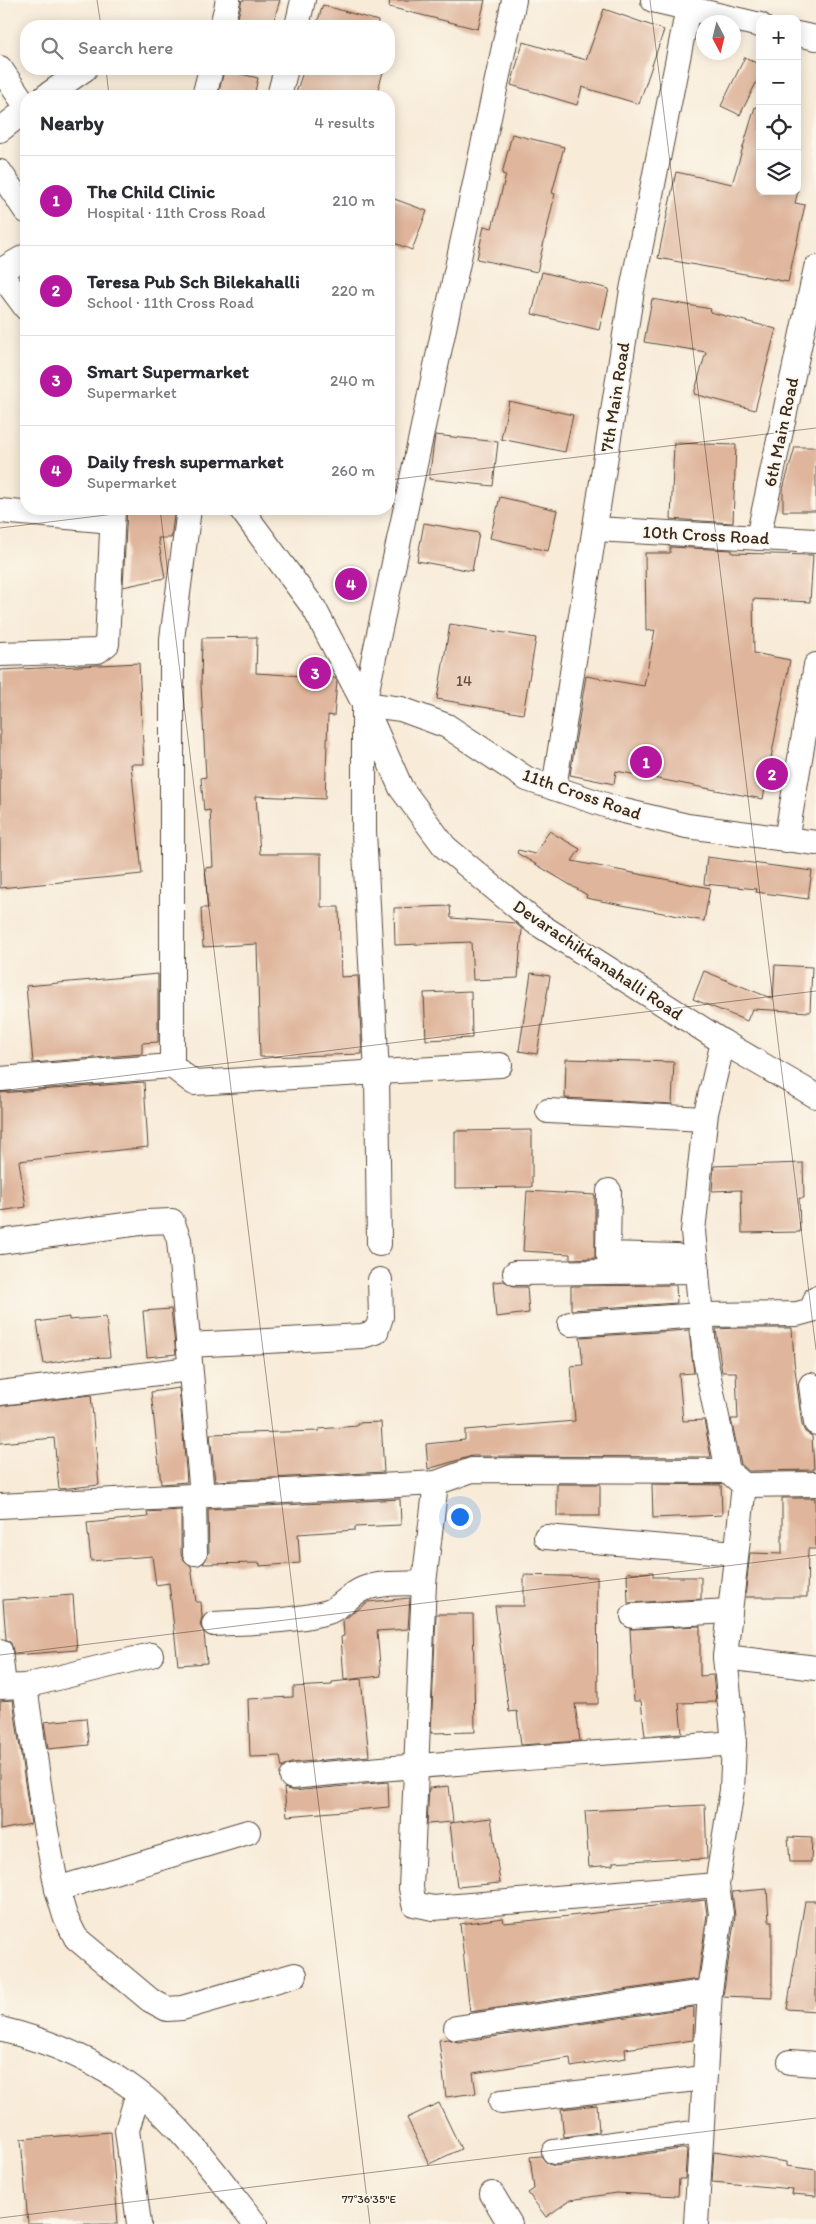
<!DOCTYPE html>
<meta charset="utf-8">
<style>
body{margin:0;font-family:Itim,sans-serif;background:#f7f7f7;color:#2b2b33}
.controls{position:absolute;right:15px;top:15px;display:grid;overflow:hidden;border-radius:10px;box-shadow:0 2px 12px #0003}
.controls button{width:45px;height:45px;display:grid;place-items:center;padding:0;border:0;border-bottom:1px solid #e1e1e2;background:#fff;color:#2b2b33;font:25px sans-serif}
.compass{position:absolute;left:696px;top:15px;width:45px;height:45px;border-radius:50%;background:#fff;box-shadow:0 2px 12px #0003;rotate:173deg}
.you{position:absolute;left:459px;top:1516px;width:18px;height:18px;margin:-12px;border:4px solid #fff;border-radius:50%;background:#1a73e8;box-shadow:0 0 0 8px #1a73e833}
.badge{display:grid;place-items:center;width:32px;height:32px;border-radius:50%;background:#b5179e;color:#fff;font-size:16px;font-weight:700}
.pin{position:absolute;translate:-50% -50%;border:2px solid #fff;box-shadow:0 1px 5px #0006}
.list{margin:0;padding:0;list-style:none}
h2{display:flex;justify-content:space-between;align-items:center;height:65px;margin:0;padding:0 20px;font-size:21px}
h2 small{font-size:16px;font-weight:400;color:#7c7c81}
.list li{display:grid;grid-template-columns:32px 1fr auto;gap:15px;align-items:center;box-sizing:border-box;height:90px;padding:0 20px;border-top:1px solid #e1e1e2}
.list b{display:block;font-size:19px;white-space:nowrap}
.list p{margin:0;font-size:16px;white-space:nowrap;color:#7c7c81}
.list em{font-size:16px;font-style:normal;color:#7c7c81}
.icon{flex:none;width:28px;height:28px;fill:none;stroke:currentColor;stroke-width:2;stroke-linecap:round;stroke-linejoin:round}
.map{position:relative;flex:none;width:816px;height:2224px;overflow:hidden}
.search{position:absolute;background:#fff;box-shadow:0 2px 12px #0003;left:20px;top:20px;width:375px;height:55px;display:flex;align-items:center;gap:12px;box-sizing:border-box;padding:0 18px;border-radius:20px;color:#7c7c81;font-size:19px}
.panel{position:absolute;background:#fff;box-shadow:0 2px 12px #0003;left:20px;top:90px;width:375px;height:425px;border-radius:20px}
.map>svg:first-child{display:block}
.building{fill:#dfb59b}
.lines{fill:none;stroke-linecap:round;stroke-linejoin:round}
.minor-casing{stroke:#57473a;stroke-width:26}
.minor{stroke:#fff;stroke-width:24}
.ticks{fill:none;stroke:#3b2a1e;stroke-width:1;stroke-opacity:0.45}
.labels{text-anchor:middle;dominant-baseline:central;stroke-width:4;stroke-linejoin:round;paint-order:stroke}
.number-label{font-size:15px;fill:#644d3d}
.street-label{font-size:18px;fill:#3b2a1e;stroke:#fbf7ec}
.ticks-label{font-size:12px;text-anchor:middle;fill:#3b2a1e;stroke:#fbf7ec;stroke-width:4;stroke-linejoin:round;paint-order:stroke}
</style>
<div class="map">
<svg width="816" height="2224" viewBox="0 0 816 2224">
<rect width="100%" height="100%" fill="#fbf7ec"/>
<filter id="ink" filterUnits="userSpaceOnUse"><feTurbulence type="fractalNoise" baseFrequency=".02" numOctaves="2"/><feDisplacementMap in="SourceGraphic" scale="10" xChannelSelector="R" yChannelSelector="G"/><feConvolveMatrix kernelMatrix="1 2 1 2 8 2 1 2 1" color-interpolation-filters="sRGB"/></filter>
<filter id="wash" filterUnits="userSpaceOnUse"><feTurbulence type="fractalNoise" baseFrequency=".0096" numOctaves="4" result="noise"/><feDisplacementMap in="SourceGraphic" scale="20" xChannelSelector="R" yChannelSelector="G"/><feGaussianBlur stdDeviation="1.12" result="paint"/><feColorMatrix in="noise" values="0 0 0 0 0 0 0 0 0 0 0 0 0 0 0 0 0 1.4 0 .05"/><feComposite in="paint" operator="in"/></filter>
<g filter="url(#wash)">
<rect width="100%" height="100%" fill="#f8ebd8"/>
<g id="blocks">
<g class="building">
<path d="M242,0h38l-8,26h-36z"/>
<path d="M390,0h95l-7,29 -89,-22z"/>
<path d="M323,5l55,16 -1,5h-61z"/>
<path d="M604,9l60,21 -25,74 -57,-17 -5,18 -66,-20 12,-43 63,18z"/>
<path d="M745,57l15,8v10l-20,40 -19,-9z"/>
<path d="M304,69h80l-8,27h-81z"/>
<path d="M224,70l34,8 -4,18h-36z"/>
<path d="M755,107l5,1v83h38l-3,12 10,2 -17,77 -130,-24 18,-86 56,12z"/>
<path d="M512,134l52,13 -12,46 3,1 -18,78 -60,-13 7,-33 8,2 14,-53 -4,-1z"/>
<path d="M389,197l38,14 -15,39 -23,-9z"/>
<path d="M542,272l67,17 -10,41 -67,-16z"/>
<path d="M652,299l59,10 -1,3 66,17 -21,81 -61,-16 12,-42 -62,-10z"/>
<path d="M509,401l64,14 -8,37 -64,-13z"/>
<path d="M435,435l63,7 -5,44 -64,-7z"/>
<path d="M674,443l62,2 -3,78 -62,-4z"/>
<path d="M795,447h21v64h-33v-22z"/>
<path d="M500,497l57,13 -9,41 -58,-13z"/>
<path d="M127,509h48l-4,29h-13l7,40 -42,9z"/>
<path d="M424,523l55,10 -7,38 -55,-10z"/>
<path d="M670,547l62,3v3l81,2 -3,47 -57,-3 1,54 36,7 -27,139 -147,-28 -2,13 -44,-9 16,-99 58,10 11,-56 -9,1 -1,-78h25z"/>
<path d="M450,624l86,14 -13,76 -86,-15z"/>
<path d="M257,637l-1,36 79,5 2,3 -3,35 -6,-1 -3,84 -69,-3 4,58h61v53h18l2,70 17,-1 4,78 -102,3 -3,-113 -54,3 -2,-39h7l-3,-40 8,-1 -3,-57 -6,1 -3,-33 5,-1 -5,-92 1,-47z"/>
<path d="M139,663l5,101h-13l11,110 -142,14v-218z"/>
<path d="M549,831l31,18 -8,12 138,27 -6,33 -118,-23 1,-3 -70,-42 1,-3 17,4z"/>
<path d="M707,857l105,14 -4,28 -52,-7 1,-3 -53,-5z"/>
<path d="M450,906l1,12 64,5 7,6 -4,49 -45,2 -2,-38 -76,3 -1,-37z"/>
<path d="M775,965l37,2 -2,45 -58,-3 -5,12 -54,-22 11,-28 69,28z"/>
<path d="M531,973l19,3 -13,78 -18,-3z"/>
<path d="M158,974v68l-16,1v11l-109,9 -7,-77z"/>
<path d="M471,991l1,47 -46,2 -2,-47z"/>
<path d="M566,1059l108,3 -2,42 -107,-6z"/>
<path d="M144,1082l4,65 -129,14 7,46 -26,4v-118z"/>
<path d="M532,1130v57l-77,1v-57z"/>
<path d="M803,1163l1,35h-5l1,34 -58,1 -1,-43 -29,1 2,-25z"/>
<path d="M527,1191l68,4v63l-25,1v-5l-47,-3z"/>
<path d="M504,1281l11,6h12l2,26 -33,4 -3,-35z"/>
<path d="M676,1285l1,18 -106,7v-24z"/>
<path d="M171,1309l5,45 -29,3 -4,-46z"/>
<path d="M69,1317v3l37,-3 4,40 -30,1 -36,6 -7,-42z"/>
<path d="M737,1328h55l2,33 8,64 3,7 7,4 2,34 -65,1 -8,-7 -10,-45h7l-2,-47h-14l-6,-43z"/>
<path d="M689,1330l5,43 -15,1 4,47 21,-1 7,37 -239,-1 -44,13 -2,-25 39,-4v-10l110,-9 -4,-55 12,-1 -3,-28z"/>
<path d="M179,1388l8,94 -26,2 -10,-92z"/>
<path d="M91,1395l8,90 -40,4 -5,-51 -54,5v-37z"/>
<path d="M381,1422l3,50 -169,9 -5,-47 109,-3v-2l38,-3v-3z"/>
<rect x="557" y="1484" width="43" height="32"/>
<path d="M652,1484l69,1 1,30 -69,3z"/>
<path d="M782,1498h33l1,51h-8l-1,48h-62l5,-44 32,1z"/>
<path d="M400,1499l1,26 -46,2v3l-57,4 2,29 -40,3v-3l-57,1 6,-11 -1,-44z"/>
<path d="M181,1510v44l3,6 7,6 5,36h5l1,15 -2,8 4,8 3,30 -29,2 -9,-82 -13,2 -4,-29 -61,5 -4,-38 61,-6 -1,-5z"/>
<path d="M653,1572v5h48v22l-73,4 -1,-30z"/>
<path d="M524,1575l73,2 1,127h-23l5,37 -59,4 -4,-34 -8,1 -14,-106h29z"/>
<path d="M73,1595l4,55 -63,5 -3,-12 -5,-4 -3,-39z"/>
<path d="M410,1598l-2,31 -31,2 4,45 -37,4 -3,-43 3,-1 -1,-16 25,-18z"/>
<path d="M436,1614h37l2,118 -44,1z"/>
<path d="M700,1626v50l13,-1 3,27 -37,1 3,30 -37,3 -4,-35h-7l-4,-72z"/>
<path d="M361,1679l8,77 -78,7 -9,5 -2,-12 -30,1 -2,-58 45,-2v-10l39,-2v-3z"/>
<path d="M13,1700l18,124 -31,6v-129z"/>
<path d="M86,1718l3,27 -41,4 -4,-27z"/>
<path d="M388,1782l1,25 -102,9 -3,-28 9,3z"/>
<path d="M449,1786l4,36 -26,2 2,-36z"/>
<path d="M705,1805l2,54 -28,1v-2l-66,4v3l-24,2 -4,-56z"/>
<path d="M491,1818l9,65 -43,4 -7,-64z"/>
<path d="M788,1837l24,1 -1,24h-21z"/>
<path d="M767,1889l2,32h3v77l-49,-2 12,-80 -3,-24z"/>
<path d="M705,1900l2,14 -9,65 -228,33 -10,-88 43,-6 1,5 32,-3z"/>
<path d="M805,1901h11v110l-29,-2z"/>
<path d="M694,2007l-1,33 -68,9 1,9 -55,9 -1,-9 -97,15 3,20 -30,4 -7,-57 9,-1 10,3z"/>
<path d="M439,2103l22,46 -32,15 -22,-46z"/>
<path d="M597,2105l2,27 -35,5 -3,-28z"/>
<path d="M111,2132l7,92h-90l-7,-85z"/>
<path d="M681,2149h6l-2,30h-6l-1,17 -62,-3 -46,7 -24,17 -18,-24 6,-4 -4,-32 11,-1 7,8 8,2z"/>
<path d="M714,2151l72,11v4l30,4v26l-24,-2 1,-5 -81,-7z"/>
</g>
</g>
</g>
<g filter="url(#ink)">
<use href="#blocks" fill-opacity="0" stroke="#57473a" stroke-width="1"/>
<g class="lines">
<g class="minor-casing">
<g id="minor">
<path d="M653,0l107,25"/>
<path d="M222,26l6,-26"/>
<path d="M297,26l6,-26"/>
<path d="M797,34l19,4"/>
<path d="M0,68l26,38"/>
<path d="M46,96l39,-27"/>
<path d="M204,96l7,-27"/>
<path d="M279,96l7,-27"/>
<path d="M0,130l26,-20"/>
<path d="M0,172l26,39"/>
<path d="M0,271l26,-15"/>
<path d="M0,273l26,35"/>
<path d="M241,509l73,99 50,96 37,84 44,59 90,75 188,120 93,54"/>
<path d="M0,511l112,10"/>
<path d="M595,529l221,12"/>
<path d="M758,538l58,-270"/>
<path d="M0,654l98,-3 9,-7 6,-135"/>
<path d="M364,704l37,5 46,17 80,53 93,31 67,16 129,17"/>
<path d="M554,788l78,-498 56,-282"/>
<path d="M786,840l30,-175"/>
<path d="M723,1042l-17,71 -13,118 12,127 23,113"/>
<path d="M172,1066v-427l17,-130"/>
<path d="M0,1079l172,-13 22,17 306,-18"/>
<path d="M548,1111l157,8"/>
<path d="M609,1191l-1,63 68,2"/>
<path d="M0,1242l147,-20 25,-1 7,19 23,255"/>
<path d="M379,1244l-2,-171 -13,-241v-128l150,-704"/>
<path d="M515,1273l182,-2"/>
<path d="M570,1324l131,-9 96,-1 15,-4 4,-12"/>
<path d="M188,1345l174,-9 14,-4 5,-15 -1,-37"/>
<path d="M811,1385l5,38"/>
<path d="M0,1393l189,-24"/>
<path d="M436,1483l-12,100 -13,305 3,16 19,4 284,-23"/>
<path d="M194,1495l1,58"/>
<path d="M0,1506l436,-23 36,-13 256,1 16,14 72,-1"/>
<path d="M546,1537l190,16"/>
<path d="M633,1616l97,-5"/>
<path d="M214,1624c38,-2 77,-2 114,-12 11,-3 22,-18 35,-23 19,-7 41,-5 61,-6"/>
<path d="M0,1651l4,35"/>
<path d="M725,1657l91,11"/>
<path d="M25,1686l19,134 13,69 8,27 11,22 74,62 17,9 15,-1 113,-33"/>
<path d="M0,1687l25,-1 126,-31"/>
<path d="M292,1777c147,-15 295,-22 442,-34"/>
<path d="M57,1889l191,-57"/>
<path d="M456,2028l254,-37"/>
<path d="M0,2029c50,12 97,32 138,63 46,36 82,87 117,132"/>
<path d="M790,2062l26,2"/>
<path d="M138,2093l-11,37 12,94"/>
<path d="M501,2102l203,-24"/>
<path d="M554,2152l147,-20"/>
<path d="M492,2194l18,30"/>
<path d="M696,2224l14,-233 11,-77 -4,-29 15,-95 2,-47 -9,-86 19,-172"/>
</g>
</g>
<use href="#minor" class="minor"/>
</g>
</g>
<path class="ticks" d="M97,0l4,26M650,0l166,1350M106,69l3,27M389,480l427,-52M160,509l210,1715M0,528l155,-19M0,1091l816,-100M0,1655l816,-100M0,2218l816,-100"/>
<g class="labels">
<g class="number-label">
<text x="464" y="681">14</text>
</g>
<g class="street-label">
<text transform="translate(615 397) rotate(-81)">7th Main Road</text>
<text transform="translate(781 432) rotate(-78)">6th Main Road</text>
<text transform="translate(706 535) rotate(3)">10th Cross Road</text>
<text transform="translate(582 794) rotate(19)">11th Cross Road</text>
<text transform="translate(598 960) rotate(34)">Devarachikkanahalli Road</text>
</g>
</g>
<g class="ticks-label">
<text x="369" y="2203">77°36'35"E</text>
</g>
</svg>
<div class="controls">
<button>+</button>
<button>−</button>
<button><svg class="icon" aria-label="locate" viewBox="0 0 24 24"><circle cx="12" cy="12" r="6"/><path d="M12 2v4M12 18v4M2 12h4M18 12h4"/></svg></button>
<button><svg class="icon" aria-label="layers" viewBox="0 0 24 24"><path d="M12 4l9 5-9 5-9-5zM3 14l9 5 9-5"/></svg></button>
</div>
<svg class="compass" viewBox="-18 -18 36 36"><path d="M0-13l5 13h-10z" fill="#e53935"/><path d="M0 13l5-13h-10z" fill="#7c7c81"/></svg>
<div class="you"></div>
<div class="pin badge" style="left:646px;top:762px">1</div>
<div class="pin badge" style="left:772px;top:774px">2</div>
<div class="pin badge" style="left:315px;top:673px">3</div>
<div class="pin badge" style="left:351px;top:584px">4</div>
<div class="search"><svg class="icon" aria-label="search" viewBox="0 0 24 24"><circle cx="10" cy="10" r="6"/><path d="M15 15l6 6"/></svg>Search here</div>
<section class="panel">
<h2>Nearby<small>4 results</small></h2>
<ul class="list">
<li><span class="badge">1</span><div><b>The Child Clinic</b><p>Hospital · 11th Cross Road</p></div><em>210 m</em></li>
<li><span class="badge">2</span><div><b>Teresa Pub Sch Bilekahalli</b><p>School · 11th Cross Road</p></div><em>220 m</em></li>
<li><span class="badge">3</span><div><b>Smart Supermarket</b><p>Supermarket</p></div><em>240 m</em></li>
<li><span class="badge">4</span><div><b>Daily fresh supermarket</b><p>Supermarket</p></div><em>260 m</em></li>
</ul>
</section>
</div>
